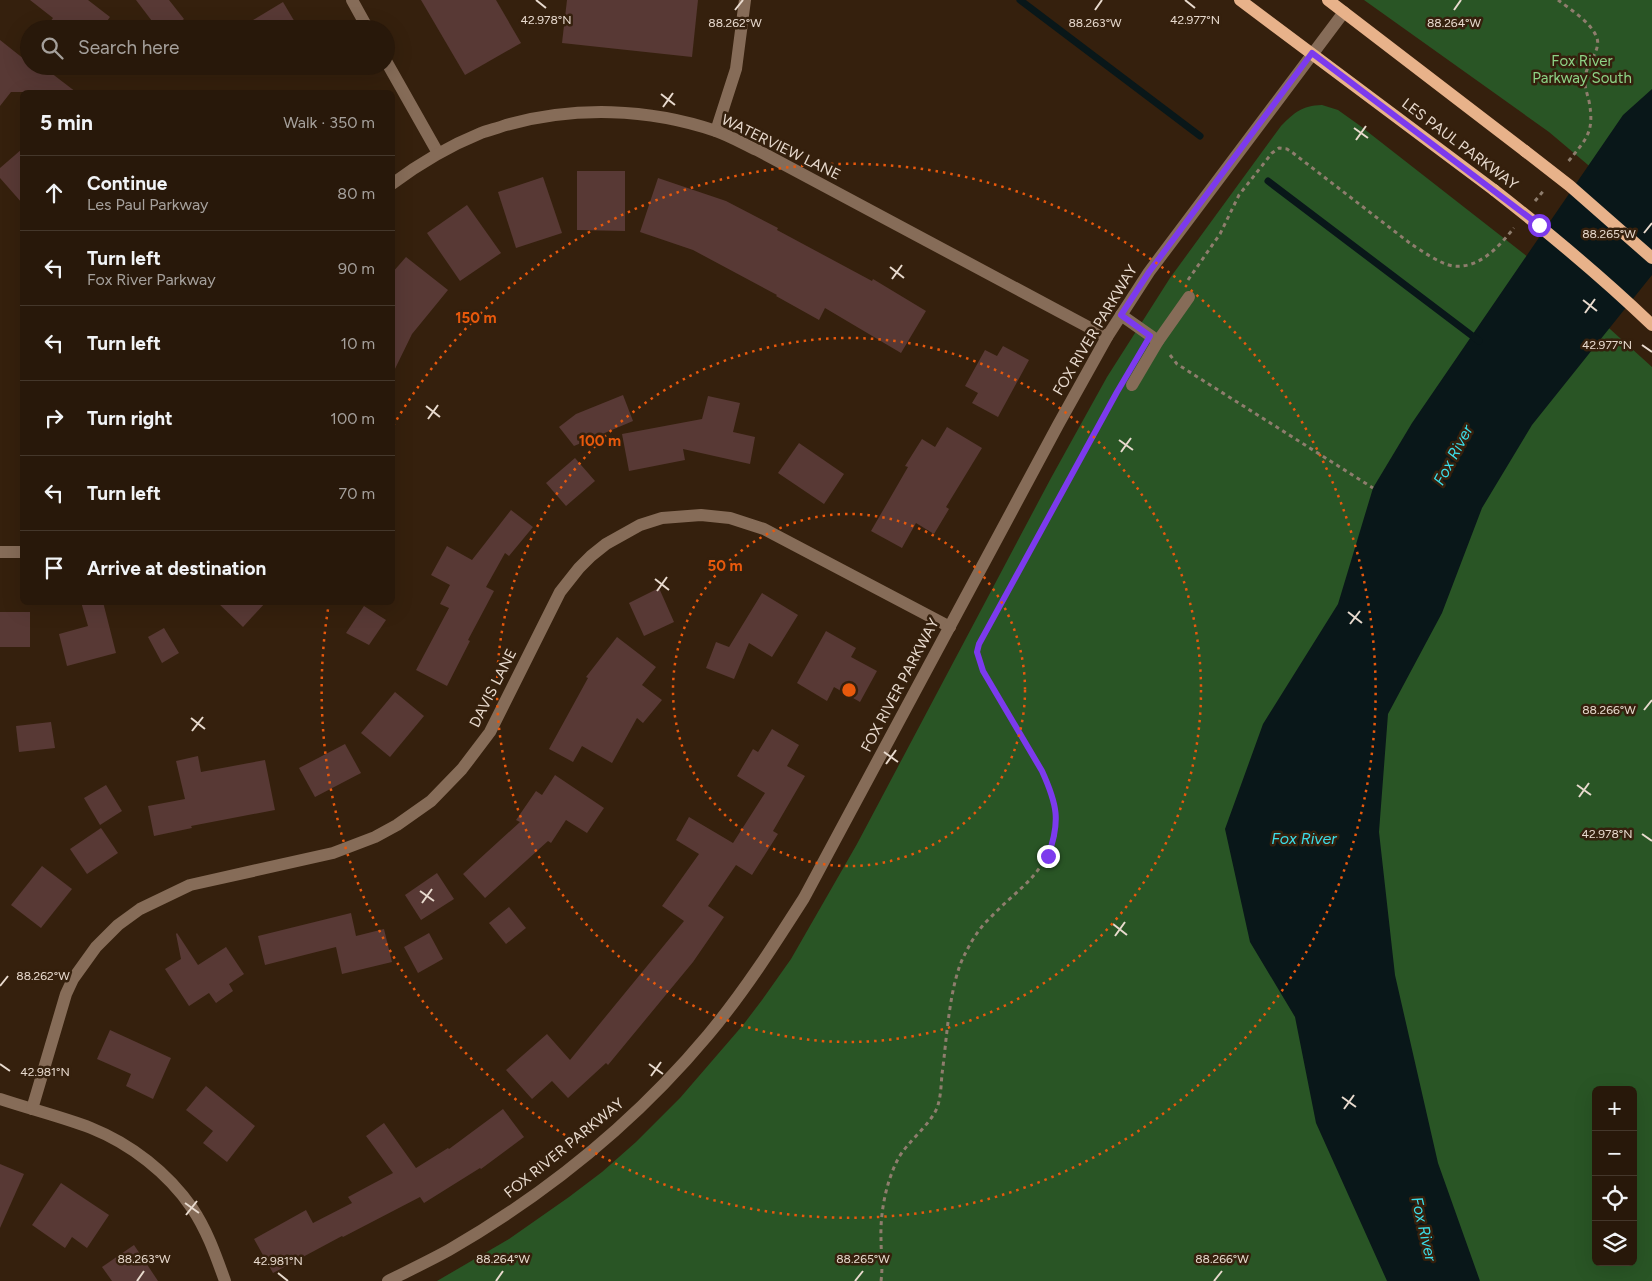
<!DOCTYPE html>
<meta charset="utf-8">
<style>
body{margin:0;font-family:Figtree,sans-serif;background:#302113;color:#f1f3f6}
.controls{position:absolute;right:15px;bottom:15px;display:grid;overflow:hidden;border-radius:8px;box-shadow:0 5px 20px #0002}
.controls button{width:45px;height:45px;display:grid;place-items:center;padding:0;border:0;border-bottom:1px solid #44372b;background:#28180a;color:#f1f3f6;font:25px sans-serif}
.stop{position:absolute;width:15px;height:15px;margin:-11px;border:4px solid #7c3aed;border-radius:50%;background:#fff}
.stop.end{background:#7c3aed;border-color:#fff;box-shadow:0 1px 5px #0008}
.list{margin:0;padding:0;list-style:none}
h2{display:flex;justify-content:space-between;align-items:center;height:65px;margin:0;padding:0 20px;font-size:21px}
h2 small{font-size:16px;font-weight:400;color:#a5a09c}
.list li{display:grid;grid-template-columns:32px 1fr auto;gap:15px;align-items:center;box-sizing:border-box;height:75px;padding:0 20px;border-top:1px solid #44372b}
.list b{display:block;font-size:19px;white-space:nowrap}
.list p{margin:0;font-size:16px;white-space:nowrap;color:#a5a09c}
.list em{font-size:16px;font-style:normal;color:#a5a09c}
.icon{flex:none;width:28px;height:28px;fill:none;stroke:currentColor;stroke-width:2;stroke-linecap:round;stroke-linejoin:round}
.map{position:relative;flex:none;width:1652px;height:1281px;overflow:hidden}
.search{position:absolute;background:#28180a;box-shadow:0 5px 20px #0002;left:20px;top:20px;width:375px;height:55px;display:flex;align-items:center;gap:12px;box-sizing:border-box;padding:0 18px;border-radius:28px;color:#a5a09c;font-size:19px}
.panel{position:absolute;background:#28180a;box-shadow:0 5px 20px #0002;left:20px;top:90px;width:375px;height:515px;border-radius:8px}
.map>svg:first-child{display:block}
.green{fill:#295525;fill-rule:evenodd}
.water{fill:#091719}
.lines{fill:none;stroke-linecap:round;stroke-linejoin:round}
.stream{stroke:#091719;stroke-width:7}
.building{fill:#583935}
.path{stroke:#8e7d6d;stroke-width:3;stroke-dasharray:4 4;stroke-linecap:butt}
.minor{stroke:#866c58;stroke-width:12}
.major{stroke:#e8b28a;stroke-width:12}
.major-bridge{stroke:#e8b28a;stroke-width:12}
.route{stroke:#7c3aed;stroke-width:6}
.ticks{fill:none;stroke:#e8dace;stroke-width:2}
.ring{fill:none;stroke:#e8590c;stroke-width:2.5;stroke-dasharray:2.5 5}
.labels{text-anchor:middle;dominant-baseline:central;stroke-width:5;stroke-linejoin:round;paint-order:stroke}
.park-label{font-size:15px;fill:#8dd386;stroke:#35200d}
.street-label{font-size:15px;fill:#e8dace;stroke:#35200d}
.water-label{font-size:16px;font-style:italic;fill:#3cdde9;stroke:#35200d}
.ticks-label{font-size:12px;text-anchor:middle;fill:#e8dace;stroke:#35200d;stroke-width:5;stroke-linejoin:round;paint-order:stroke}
.centre{fill:#e8590c;stroke:#35200d;stroke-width:2.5}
.ring-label{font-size:15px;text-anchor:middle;font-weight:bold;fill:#e8590c;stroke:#35200d;stroke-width:5;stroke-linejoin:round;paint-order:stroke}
</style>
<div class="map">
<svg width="1652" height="1281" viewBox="0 0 1652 1281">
<rect width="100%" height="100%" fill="#35200d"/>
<g class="green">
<path d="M1364,0h288v219l-103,-87z"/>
<path d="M1322,105l16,5 21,15 188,147 105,95v914h-1215l72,-42 60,-42 33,-25 34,-30 44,-44 63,-73 19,-25 29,-41 66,-115 194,-366 56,-101 63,-99 111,-152c14,-14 20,-20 41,-21zM1596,1090h37v172h-37z"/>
</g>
<path class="water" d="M1652,89v186l-120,150 -50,83 -40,105 -54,101 -9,118 16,143 43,188 42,118h-93l-71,-158 -21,-106 -45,-75 -25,-113 38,-105 75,-120 35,-116 39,-65 211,-308z"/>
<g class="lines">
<g class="stream">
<path d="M1020,0l180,136"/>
<path d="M1268,181l211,160"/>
</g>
</g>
<g class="building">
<path d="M30,0h58l22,17 -9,12h-41l-10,-7 3,-4z"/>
<path d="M136,0h33l15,19 -13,10h-13z"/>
<path d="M421,0h75l25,43 -56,32z"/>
<path d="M567,0h131l-6,57 -130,-14z"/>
<path d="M283,2l16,27h-61z"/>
<path d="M0,40l29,23v3h13l34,26h-65l-11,14z"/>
<path d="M22,149v54l-22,-25v-10z"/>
<path d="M577,171h48v60l-48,-1z"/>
<path d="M543,177l19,56 -46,15 -18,-56z"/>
<path d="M658,178l68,23 52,27 -1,2 95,51 1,-2 53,32 -25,42 -76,-45 -6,12 -43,-24 1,-1 -84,-45 -53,-18z"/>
<path d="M467,205l34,48 -41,28 -33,-48z"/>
<path d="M406,257l42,33 -36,44 -20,41v-102z"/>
<path d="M1003,346l26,14 -31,57 -26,-14 6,-10 -13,-7 20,-36 12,6z"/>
<path d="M623,395l10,26 -59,25 -15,-19 17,-13z"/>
<path d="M708,396l32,7 -7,29 22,5 -5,27 -67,-15 2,11 -56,11 -7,-37 80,-15z"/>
<path d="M947,427l35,21 -36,59 3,2 -15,25 -18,-11 -14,25 -31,-17 37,-64 -3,-1 17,-27 13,8z"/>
<path d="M799,443l45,31 -20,30 -46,-31z"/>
<path d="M575,458l20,23 -29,25 -20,-23z"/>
<path d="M511,510l22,17 -24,29 -4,-3 -19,34 8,4 -26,49 2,1 -23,45 -31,-16 33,-62 -9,-4 10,-19 -19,-10 16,-29 25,14z"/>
<path d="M659,588l15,34 -30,14 -15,-33z"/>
<path d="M762,593l36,22 -26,42 -23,-14 -15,36 -28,-11 10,-26 13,5z"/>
<path d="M81,602h22l13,51 -49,13 -8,-32 29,-8z"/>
<path d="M217,602h49l-23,25z"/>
<path d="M364,606l22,14 -17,25 -23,-12z"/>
<rect x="0" y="612" width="30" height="35"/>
<path d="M164,628l15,25 -17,10 -14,-26z"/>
<path d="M826,631l30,17 -5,9 26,14 -17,31 -26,-15 -7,14 -30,-18z"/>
<path d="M617,637l39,30 -14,18 20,15 -19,23 -6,-5 -25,45 -30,-17 -9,16 -24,-13 39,-71 -2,-1z"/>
<path d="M395,692l29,24 -34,41 -29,-24z"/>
<path d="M51,722l4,26 -36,4 -3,-26z"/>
<path d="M772,729l27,16 -12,21 18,10 -32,55 5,3 -26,41 -16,-10 -28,41 16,11 -31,45 -85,103 -2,-2 -38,35 -16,-17 -20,18 -26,-29 41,-36 23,26 114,-139 -22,-15 37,-52 -23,-14 13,-23 44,26 32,-50 -28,-17 16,-27 5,3z"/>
<path d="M345,744l16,29 -46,24 -16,-29z"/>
<path d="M198,756l3,16 64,-12 10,50 -84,16 1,2 -38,8 -6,-30 37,-7 -9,-38z"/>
<path d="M555,775l49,33 -17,25 -21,-13 -15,23 -3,-2 -63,57 -22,-24 57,-52 -4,-2 20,-29 6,4z"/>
<path d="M106,785l16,26 -22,14 -16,-27z"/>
<path d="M101,828l17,25 -31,21 -17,-25z"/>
<path d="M42,866l30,23 -31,39 -30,-23z"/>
<path d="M437,873l17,26 -33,21 -16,-25z"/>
<path d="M509,907l17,21 -20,16 -17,-21z"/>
<path d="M351,913l5,23 28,-7 8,33 -50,12 -6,-27 -71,18 -7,-29z"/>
<path d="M177,933l21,32 28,-18 18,27 -15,10 4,7 -17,12 -7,-10 -20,13 -24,-37 16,-10 -5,-25z"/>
<path d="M429,933l14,26 -25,14 -14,-26z"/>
<path d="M110,1030l61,28 -18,41 -27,-13 5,-12 -34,-15z"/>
<path d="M206,1086l49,40 -28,36 -24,-19 10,-12 -27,-21z"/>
<path d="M503,1109l21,28 -43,32 -1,-1 -56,35 -4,-6 -77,40 -1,-1 -69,37 -19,-34 52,-29 7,13 39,-20 -4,-6 45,-24 -27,-37 18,-13 32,45 32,-20 1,1z"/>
<path d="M0,1164l24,10 -24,54z"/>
<path d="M61,1183l48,32 -22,33 -15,-11 -7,11 -33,-23z"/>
<path d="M134,1245l24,36h-46l-10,-14z"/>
</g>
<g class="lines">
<g class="path">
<path d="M1558,0c13,10 33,22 39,38 4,13 -11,26 -12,40 -1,7 2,15 4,23 6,32 -3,38 -22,62"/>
<path d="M1535,201l10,-12"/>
<path d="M1188,280l32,-46 19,-39 33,-42 7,-5 8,1 6,4 118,91c11,7 29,20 42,22 27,3 46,-20 61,-38"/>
<path d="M1170,355l7,9 196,124"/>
<path d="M881,1281c2,-14 0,-28 0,-42 -1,-26 5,-57 17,-80 9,-17 32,-34 39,-51 4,-11 4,-23 5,-34 5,-35 7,-92 24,-122 6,-12 14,-25 24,-34 25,-27 51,-40 64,-78 7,-24 -2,-48 -12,-69l-59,-100 -6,-19 2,-8 137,-251"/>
</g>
<g class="minor">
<path d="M352,0l16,29"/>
<path d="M386,61l52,92"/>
<path d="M716,131l20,-62 9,-69"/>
<path d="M392,184c28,-21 57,-38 89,-51 8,-3 17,-5 25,-8 69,-19 142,-17 210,6 14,5 28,13 41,19l350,187"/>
<path d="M1121,315l37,26"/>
<path d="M1132,385l26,-44 31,-44"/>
<path d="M0,552h22"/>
<path d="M0,1099c30,10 62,18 91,29 40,16 77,45 101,80 15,22 24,48 33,73"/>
<path d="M32,1109l34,-115 7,-15 23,-32 22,-22 22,-16 50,-24 143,-32 42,-16 22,-12 34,-24 31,-32 28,-37 70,-140 19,-24 12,-12 15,-12 34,-19 22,-7 39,-3 29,3 34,11 186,98"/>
<path d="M388,1281c20,-10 41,-20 61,-31 97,-56 187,-129 259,-215 36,-43 66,-90 96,-137l254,-473 49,-88 42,-65 195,-260"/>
</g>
<g class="major">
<path d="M1240,0l254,190"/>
<path d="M1328,0l197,151"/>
</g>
<g class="major-bridge">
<path d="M1525,151l45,35 82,72"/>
<path d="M1494,190c55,43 108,87 158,135"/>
</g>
</g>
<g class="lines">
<path class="route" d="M1048,856c13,-35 9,-52 -6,-85l-59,-100 -6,-19 2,-8 138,-252 33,-56 -29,-21 28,-43 163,-219 227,172"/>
</g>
<path class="ticks" d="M536,0l10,8M1185,0l10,8M735,10l8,-10M1095,10l7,-10M1454,10l7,-10M661,94l14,11M663,107l10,-14M1354,128l14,10M1356,140l10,-14M1644,233l8,-10M890,267l14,11M892,279l10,-14M1583,300l14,11M1585,313l10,-14M1642,345l10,7M426,406l14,11M428,419l10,-14M1119,440l14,10M1121,452l10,-14M655,579l14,11M657,591l10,-14M1348,612l14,11M1350,624l10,-13M1644,710l8,-10M191,718l14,11M192,731l11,-14M884,752l14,10M886,764l10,-14M1577,785l14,10M1579,797l10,-14M1642,834l10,7M420,891l14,10M422,903l10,-14M1113,924l14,11M1115,936l10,-14M0,986l8,-10M0,1064l10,7M649,1064l14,10M651,1076l10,-14M1342,1097l14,10M1344,1109l10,-14M185,1203l14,10M186,1215l11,-14M278,1273l10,8M137,1281l7,-10M496,1281l7,-10M855,1281l8,-10M1214,1281l8,-10"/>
<g class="ring">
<circle cx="849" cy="690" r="176"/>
<circle cx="849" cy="690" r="352"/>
<path d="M393 426A527 527 0 1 1 329 603"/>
</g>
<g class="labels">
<g class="park-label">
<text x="1582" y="61">Fox River<tspan x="1582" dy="17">Parkway South</tspan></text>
</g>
<g class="street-label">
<text transform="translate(1460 144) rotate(37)">LES PAUL PARKWAY</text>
<text transform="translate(781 147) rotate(26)">WATERVIEW LANE</text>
<text transform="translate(1095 330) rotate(-59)">FOX RIVER PARKWAY</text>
<text transform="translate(900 685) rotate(-62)">FOX RIVER PARKWAY</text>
<text transform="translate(493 688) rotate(-63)">DAVIS LANE</text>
<text transform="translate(564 1148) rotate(-39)">FOX RIVER PARKWAY</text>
</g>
<g class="water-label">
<text transform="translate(1453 455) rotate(-62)">Fox River</text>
<text x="1304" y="838">Fox River</text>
<text transform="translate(1424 1229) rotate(77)">Fox River</text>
</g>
</g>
<g class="ticks-label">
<text x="1195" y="24">42.977°N</text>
<text x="546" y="24">42.978°N</text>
<text x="735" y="27">88.262°W</text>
<text x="1095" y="27">88.263°W</text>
<text x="1454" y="27">88.264°W</text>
<text x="1609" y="238">88.265°W</text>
<text x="1607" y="349">42.977°N</text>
<text x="1609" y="714">88.266°W</text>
<text x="1607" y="838">42.978°N</text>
<text x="43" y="980">88.262°W</text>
<text x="45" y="1076">42.981°N</text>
<text x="144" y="1263">88.263°W</text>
<text x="503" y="1263">88.264°W</text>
<text x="863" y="1263">88.265°W</text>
<text x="1222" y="1263">88.266°W</text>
<text x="278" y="1265">42.981°N</text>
</g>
<circle cx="849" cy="690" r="8" class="centre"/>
<g class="ring-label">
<text x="476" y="323">150 m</text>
<text x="600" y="446">100 m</text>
<text x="725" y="571">50 m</text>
</g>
</svg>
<div class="controls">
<button>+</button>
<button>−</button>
<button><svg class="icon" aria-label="locate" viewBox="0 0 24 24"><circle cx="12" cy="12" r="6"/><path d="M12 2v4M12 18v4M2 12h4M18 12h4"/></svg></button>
<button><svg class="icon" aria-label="layers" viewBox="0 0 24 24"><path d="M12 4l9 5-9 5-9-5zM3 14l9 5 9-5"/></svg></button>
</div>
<div class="stop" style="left:1539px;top:225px"></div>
<div class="stop end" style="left:1048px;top:856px"></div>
<div class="search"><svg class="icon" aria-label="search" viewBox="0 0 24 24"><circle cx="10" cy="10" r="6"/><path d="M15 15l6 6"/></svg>Search here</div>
<section class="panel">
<h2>5 min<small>Walk · 350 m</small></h2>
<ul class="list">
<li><svg class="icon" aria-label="ahead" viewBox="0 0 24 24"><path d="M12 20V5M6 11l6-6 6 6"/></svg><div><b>Continue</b><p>Les Paul Parkway</p></div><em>80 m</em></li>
<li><svg class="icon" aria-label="left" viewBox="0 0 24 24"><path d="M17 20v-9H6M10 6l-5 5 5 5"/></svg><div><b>Turn left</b><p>Fox River Parkway</p></div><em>90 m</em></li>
<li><svg class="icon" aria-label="left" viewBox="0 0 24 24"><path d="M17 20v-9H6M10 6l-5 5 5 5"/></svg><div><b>Turn left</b></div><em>10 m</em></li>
<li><svg class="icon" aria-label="right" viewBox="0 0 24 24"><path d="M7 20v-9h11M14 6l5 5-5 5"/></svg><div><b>Turn right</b></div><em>100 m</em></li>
<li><svg class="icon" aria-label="left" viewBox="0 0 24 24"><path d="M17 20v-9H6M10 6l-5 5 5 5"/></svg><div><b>Turn left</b></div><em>70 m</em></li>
<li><svg class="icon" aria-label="arrive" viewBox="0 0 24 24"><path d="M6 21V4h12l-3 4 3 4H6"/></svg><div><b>Arrive at destination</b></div></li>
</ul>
</section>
</div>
